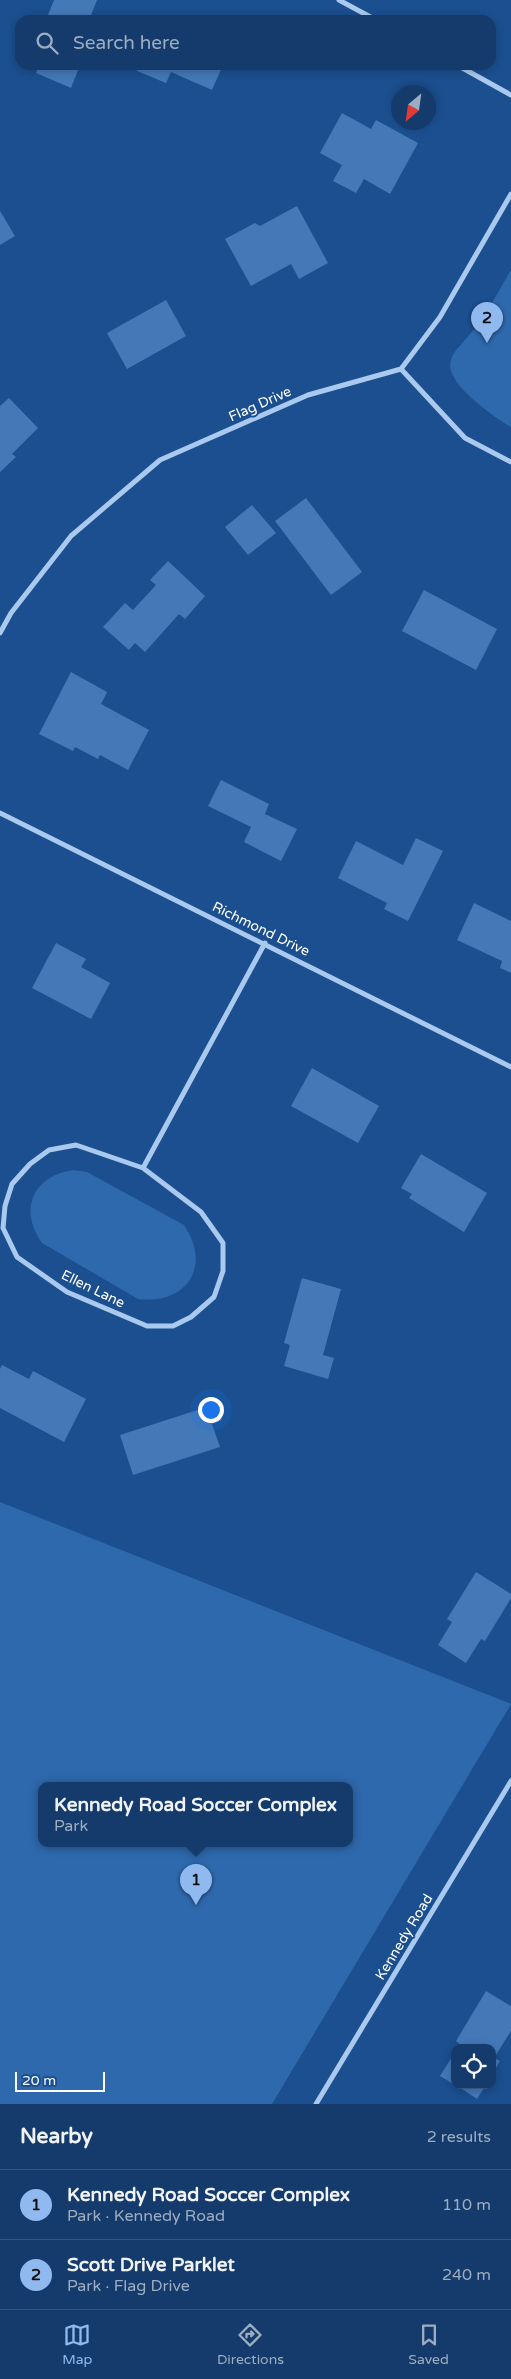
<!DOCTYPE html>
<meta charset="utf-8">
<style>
body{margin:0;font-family:"Varela Round",sans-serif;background:#1d4271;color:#f1f3f6}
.controls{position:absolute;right:15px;bottom:15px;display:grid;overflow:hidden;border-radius:10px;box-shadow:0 2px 8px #0003}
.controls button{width:45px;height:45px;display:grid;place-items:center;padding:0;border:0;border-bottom:1px solid #33557e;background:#143b6b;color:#f1f3f6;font:25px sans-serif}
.compass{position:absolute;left:391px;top:85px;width:45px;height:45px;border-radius:50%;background:#143b6b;box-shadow:0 2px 8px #0003;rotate:209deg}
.scale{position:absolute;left:15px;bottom:12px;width:90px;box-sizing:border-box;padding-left:5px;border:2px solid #fff;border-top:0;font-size:14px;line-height:18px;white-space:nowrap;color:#fff;-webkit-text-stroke:4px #1b4f8f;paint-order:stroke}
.you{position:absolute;left:210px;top:1409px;width:18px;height:18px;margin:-12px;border:4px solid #fff;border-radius:50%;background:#1a73e8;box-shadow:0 0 0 8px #1a73e833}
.badge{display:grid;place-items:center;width:32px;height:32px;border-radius:50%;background:#90b9f0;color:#111;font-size:16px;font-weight:700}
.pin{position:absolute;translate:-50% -41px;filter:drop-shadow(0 1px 2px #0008)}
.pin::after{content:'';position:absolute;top:26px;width:18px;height:15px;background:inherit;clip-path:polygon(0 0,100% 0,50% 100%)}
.popup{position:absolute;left:38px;top:1782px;width:315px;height:65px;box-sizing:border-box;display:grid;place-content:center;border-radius:10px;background:#143b6b;filter:drop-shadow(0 1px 4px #0005);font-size:16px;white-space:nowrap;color:#9dadc1}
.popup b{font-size:19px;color:#f1f3f6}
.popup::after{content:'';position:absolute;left:50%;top:100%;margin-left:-10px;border:10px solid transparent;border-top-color:#143b6b}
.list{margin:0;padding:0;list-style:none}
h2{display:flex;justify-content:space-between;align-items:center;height:65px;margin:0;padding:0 20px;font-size:21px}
h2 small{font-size:16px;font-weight:400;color:#9dadc1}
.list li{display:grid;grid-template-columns:32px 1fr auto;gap:15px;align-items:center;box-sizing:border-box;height:70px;padding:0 20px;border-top:1px solid #33557e}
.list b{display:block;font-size:19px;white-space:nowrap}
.list p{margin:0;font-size:16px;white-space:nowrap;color:#9dadc1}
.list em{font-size:16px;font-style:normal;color:#9dadc1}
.icon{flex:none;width:28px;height:28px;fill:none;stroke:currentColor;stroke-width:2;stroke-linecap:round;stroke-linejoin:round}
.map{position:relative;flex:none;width:511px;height:2104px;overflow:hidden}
.search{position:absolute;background:#143b6b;box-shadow:0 2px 8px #0003;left:15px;right:15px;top:15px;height:55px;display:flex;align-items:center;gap:12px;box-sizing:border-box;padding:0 18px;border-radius:15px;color:#9dadc1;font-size:19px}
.sheet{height:205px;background:#143b6b}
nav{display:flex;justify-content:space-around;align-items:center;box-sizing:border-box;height:70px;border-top:1px solid #33557e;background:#143b6b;font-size:14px;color:#9dadc1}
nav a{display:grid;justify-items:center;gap:2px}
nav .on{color:#90b9f0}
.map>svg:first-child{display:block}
.green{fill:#2e69ad;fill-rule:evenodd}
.building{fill:#4478b7}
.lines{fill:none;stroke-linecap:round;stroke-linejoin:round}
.street{stroke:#a9c9ee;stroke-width:5}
.labels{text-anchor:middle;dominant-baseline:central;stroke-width:4;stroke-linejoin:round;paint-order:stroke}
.street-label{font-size:14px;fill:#fff;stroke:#1b4f8f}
</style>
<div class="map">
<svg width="511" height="2104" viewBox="0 0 511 2104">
<rect width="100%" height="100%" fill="#1b4f8f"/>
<g class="green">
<path d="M511,270v157c-17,-10 -60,-40 -61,-61 0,-11 8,-18 15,-26 19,-21 32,-46 46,-70z"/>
<path d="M73,1170l14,2 97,53c28,41 3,80 -46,74l-96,-56c-24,-34 -9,-67 31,-73z"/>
<path d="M0,1502l511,202 -239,400h-272zM42,1786h308v58h-308z"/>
</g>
<g class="building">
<path d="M54,0h43l-8,20h-43z"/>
<path d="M40,65h40l-9,23 -35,-15z"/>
<path d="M140,65h83l-11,25 -41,-18 -5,11 -29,-12z"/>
<path d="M342,113l29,16 5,-9 42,23 -28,51 -26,-15 -8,14 -23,-12 9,-16 -22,-12z"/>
<path d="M297,206l31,57 -29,16 -8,-15 -40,22 -26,-47 30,-16 5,3z"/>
<path d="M0,211l15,25 -15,9z"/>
<path d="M166,300l20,36 -59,33 -20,-36z"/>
<path d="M9,398l29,30 -26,26 4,3 -16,15v-66z"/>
<path d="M306,498l56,74 -31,23 -56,-74z"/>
<path d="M252,505l24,28 -28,22 -23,-28z"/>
<path d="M168,561l37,35 -20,23 -6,-5 -34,38 -10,-9 -6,7 -26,-23 22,-24 8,7 23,-25 -6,-5z"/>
<path d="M424,590l73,39 -21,41 -74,-39z"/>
<path d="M71,672l36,20 -6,12 48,26 -21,40 -28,-15 -2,4 -23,-12 -2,4 -34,-17z"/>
<path d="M221,780l48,24 -4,10 32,15 -16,32 -37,-19 7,-15 -43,-21z"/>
<path d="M416,838l27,13 -35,70 -24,-12 3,-6 -49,-25 18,-37 47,24z"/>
<path d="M474,903l37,18v52l-11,-5 2,-7 -45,-21z"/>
<path d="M56,943l30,16 -5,8 29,16 -19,36 -59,-31z"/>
<path d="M312,1068l67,38 -21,37 -67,-37z"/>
<path d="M421,1154l66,39 -23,39 -55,-34 3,-4 -11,-6z"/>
<path d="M302,1278l39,11 -18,66 11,3 -6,21 -44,-13 6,-21 -6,-2z"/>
<path d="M2,1365l27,14 4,-8 53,28 -22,43 -64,-34v-39z"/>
<path d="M216,1404l6,16 -10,4 8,23 -87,28 -13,-40z"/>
<path d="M476,1572l35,22v4l-26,43 -4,-2 -15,24 -28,-18 14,-23 -5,-3z"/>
<path d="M486,1991l25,15v25l-17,27 6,3 -8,14v-27h-35l3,-4 -4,-3z"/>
<path d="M455,2052v33l-15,-9z"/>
<path d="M456,2085h30l-9,14z"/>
</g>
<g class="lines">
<g class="street">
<path d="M339,0l37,20"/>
<path d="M457,65l54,30"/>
<path d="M401,369l64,69 46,24"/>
<path d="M0,633l11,-20 60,-77 89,-76 148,-65 93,-26 39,-52 71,-123"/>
<path d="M0,813l511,254"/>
<path d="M143,1168l58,44 22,31v28l-9,26 -23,20 -18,9h-26l-80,-34 -50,-35 -14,-29 2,-22 7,-22 18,-20 19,-14 27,-5 67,23 122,-225"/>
<path d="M316,2104l195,-323"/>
</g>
</g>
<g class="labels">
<g class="street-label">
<text transform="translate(260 404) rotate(-24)">Flag Drive</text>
<text transform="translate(261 929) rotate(26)">Richmond Drive</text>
<text transform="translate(93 1289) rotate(26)">Ellen Lane</text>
<text transform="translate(404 1937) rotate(-59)">Kennedy Road</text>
</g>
</g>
</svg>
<div class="controls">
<button><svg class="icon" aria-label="locate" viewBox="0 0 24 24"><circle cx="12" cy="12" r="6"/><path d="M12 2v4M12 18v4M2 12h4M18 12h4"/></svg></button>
</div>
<svg class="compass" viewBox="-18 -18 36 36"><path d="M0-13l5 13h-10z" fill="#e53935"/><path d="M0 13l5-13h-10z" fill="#9dadc1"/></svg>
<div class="scale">20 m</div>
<div class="you"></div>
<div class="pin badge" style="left:196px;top:1905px">1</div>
<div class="popup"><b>Kennedy Road Soccer Complex</b>Park</div>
<div class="pin badge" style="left:487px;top:343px">2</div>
<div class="search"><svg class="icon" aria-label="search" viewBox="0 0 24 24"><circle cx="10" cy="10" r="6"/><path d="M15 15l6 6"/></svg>Search here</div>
</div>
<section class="sheet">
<h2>Nearby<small>2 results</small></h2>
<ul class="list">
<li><span class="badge">1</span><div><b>Kennedy Road Soccer Complex</b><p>Park · Kennedy Road</p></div><em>110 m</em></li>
<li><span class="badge">2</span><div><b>Scott Drive Parklet</b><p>Park · Flag Drive</p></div><em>240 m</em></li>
</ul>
</section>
<nav>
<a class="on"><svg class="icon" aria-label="map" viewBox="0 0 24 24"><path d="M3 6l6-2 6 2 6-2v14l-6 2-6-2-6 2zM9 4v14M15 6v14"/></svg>Map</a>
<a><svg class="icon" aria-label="directions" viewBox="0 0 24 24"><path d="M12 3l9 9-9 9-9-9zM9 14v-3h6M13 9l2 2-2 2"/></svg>Directions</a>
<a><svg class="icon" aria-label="saved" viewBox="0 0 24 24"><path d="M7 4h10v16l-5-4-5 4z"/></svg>Saved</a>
</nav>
